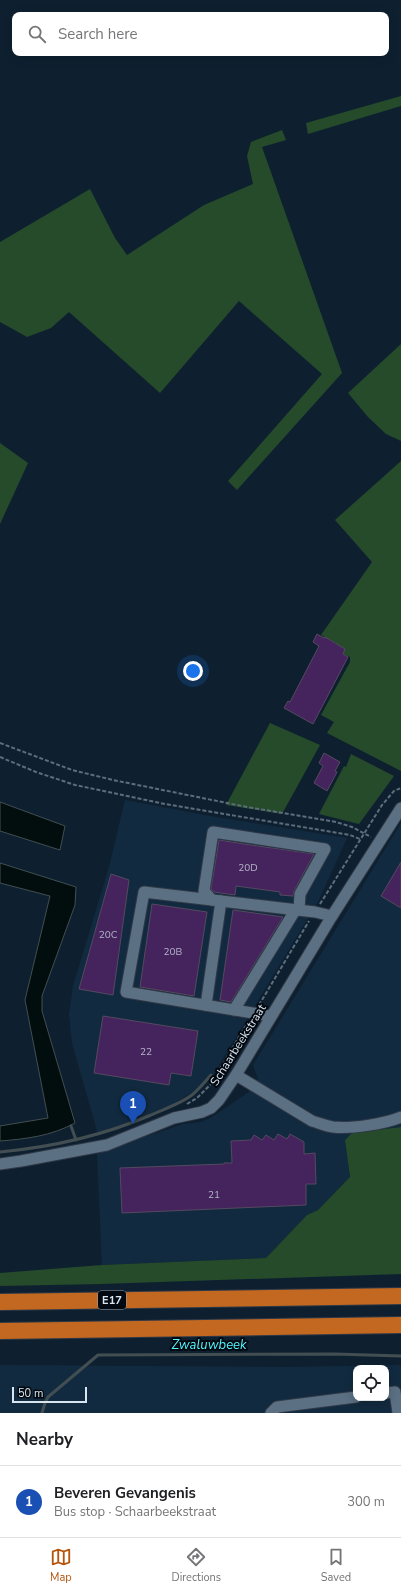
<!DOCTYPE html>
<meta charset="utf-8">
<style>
body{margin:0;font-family:"Nunito Sans",sans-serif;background:#f6f6f6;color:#202124}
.controls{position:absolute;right:12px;bottom:12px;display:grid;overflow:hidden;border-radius:8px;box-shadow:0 2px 10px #0003}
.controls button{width:36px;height:36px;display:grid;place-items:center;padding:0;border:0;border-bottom:1px solid #e0e0e0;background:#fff;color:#202124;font:20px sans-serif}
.scale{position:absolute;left:12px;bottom:10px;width:75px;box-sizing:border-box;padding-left:4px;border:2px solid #d9e5f0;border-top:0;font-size:11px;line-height:14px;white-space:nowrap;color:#d9e5f0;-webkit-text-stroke:3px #030910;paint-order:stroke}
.you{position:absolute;left:193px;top:671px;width:14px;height:14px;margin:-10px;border:3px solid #fff;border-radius:50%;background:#1a73e8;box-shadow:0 0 0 6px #1a73e833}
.badge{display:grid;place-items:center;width:26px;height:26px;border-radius:50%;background:#b45309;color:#fff;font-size:13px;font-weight:700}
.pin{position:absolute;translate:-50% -33px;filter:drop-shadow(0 1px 2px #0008)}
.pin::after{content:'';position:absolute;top:21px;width:14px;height:12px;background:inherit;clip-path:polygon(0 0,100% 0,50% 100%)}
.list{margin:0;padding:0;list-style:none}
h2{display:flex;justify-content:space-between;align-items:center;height:52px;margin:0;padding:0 16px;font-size:17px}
h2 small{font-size:13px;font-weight:400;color:#757577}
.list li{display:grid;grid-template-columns:26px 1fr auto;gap:12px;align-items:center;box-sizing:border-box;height:72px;padding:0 16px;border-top:1px solid #e0e0e0}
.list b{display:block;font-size:15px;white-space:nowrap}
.list p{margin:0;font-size:13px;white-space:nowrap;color:#757577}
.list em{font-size:13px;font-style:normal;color:#757577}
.icon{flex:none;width:22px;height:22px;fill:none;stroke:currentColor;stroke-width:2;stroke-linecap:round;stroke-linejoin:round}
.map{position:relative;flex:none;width:401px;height:1413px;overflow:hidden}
.search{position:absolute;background:#fff;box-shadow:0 2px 10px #0003;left:12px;right:12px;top:12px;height:44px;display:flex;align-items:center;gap:10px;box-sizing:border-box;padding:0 14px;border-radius:8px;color:#757577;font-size:15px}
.sheet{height:124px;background:#fff}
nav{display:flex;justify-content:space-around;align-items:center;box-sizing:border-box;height:56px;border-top:1px solid #e0e0e0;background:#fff;font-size:11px;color:#757577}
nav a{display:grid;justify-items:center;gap:2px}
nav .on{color:#b45309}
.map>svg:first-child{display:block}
.built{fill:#122a3f;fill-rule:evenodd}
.green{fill:#254b2a}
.water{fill:#020d0d;stroke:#424e51}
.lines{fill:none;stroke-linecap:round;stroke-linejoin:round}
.stream{stroke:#424e51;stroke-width:3}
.building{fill:#45245d;stroke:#554960}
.minor-casing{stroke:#303947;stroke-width:13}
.highway-casing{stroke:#303947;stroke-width:18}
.path{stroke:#5d6d7b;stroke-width:2;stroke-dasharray:4 2;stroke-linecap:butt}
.minor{stroke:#5b7083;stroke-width:11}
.highway{stroke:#c26820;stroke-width:16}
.labels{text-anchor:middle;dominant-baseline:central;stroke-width:4;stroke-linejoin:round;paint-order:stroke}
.number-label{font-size:10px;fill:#b4b5cb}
.shield{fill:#030910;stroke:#99a3ad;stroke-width:1}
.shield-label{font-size:11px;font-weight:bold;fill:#d9e5f0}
.street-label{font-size:12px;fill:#d9e5f0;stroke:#030910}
.water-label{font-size:13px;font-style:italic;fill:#53f5ff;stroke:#030910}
</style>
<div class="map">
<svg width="401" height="1413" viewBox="0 0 401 1413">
<rect width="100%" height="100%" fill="#0e2030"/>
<g class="built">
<path d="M125,800l85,16 137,22 -28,62 -106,175 -2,-1 -10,11 -11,9 -22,13 -70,27 -26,-91 -3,-28 4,-29 36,-119z"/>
<path d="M401,823v304l-49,6 -7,7 5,37 -32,33 -11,5 -41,43 -164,7 -5,-112 86,-29 18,-2 11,-5 37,-25 9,-13 -5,-14z"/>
<path d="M0,1365l288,2 113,-2v48h-401zM356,1368h30v30h-30z"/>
</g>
<g class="green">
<path d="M401,96v10l-93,28 -2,-11z"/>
<path d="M282,130l4,10 -24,7 80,226 -105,117 -9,-9 94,-107 -83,-73 -79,92 -91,-81 -18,16 -24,9 -27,-15v-80l90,-53 25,49 12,17 77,-50 49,-21 -6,-28 4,-14z"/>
<path d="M401,344v97l-15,-7 -18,-17 -20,-24z"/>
<path d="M0,443l28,20 -28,61z"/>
<path d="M401,461v310l-74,-38 7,-11 -13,-7 29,-53v-5l-17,-8 3,-6 -15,-8 51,-73 -37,-42z"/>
<path d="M270,723l50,22 -38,69 -56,-9z"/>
<path d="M351,754l43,22 -35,48 -40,-10 25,-48 2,1z"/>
<path d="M401,1127v147l-300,10 -101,2v-13l102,-8 164,-7 41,-43 11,-5 32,-33 -5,-37 7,-7z"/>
</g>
<g class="water">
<path d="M0,802l65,24 -5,24 -60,-19z"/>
<path d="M0,863l76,24 -1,18 -33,91v15l33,112c-24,13 -49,16 -75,18v-15l48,-8 -23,-118 25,-104 -50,-13z"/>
</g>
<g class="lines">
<g class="stream">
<path d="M71,1126l5,14"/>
<path d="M0,1152c53,-5 102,-16 151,-37 13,-6 29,-11 41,-20 7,-6 13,-13 19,-20"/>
<path d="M42,1413l3,-10 3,-6 50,-42 237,-1 66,2"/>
</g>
</g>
<g class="building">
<path d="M317,634l7,4 1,-1 20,12 -2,5 5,3 -35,67 -29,-16 4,-7 2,1 29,-56 -6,-4z"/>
<path d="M324,753l16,9 -5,9 2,1 -10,19 -13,-8 9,-17 -4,-3z"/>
<path d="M219,840l25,4 70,10 -20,37 -1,5 -13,-1v-3l-44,-6 -1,9 -21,-3 -3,-3z"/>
<path d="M401,862v46l-20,-12z"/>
<path d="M111,874l18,6 -16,115 -34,-6z"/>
<path d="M152,904l55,8 -13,84 -54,-9z"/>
<path d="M233,910l50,7 -52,85 -11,-2z"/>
<path d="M103,1016l95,15 -7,45 -20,-3 -2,12 -75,-12z"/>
<path d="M278,1134l9,5 3,-5 14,8v12l11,-1 1,31h-10v21l-184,8 -2,-45 104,-4v-1h8l-1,-22 20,-1 3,-5 8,5 4,-5 8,5z"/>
</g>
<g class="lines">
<g class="minor-casing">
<g id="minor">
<path d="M212,900l-8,-9 9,-59 112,17 -25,45 -1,16"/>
<path d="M206,1005l15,-104"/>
<path d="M234,1010l62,-101"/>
<path d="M271,1016l-145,-24 18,-100 171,20 17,4"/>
<path d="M236,1075l76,46c7,2 14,5 21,6 18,2 52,-3 68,-10"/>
<path d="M0,1164l21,-3 86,-16 67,-27 28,-6 9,-4 8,-8 17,-25 96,-159 69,-108"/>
<path d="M386,1393l9,-1 3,21"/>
<path d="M271,1413l6,-6 79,-10"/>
</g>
</g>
<g class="highway-casing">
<g id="highway">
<path d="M0,1302l401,-6"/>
<path d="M0,1331l401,-6"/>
</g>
</g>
<g class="path">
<path d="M0,743l72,27 41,10 134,27 89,15 16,5 19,10"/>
<path d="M0,757l36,15 39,13 90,19 185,31 10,4"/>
<path d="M320,904l62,-99 12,-14 7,-3"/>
<path d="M259,1005l50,-84"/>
<path d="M187,1104l10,-6 14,-14 37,-62"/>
</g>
<use href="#minor" class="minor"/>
<use href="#highway" class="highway"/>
</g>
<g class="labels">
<g class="number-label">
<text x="248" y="868">20D</text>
<text x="108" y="935">20C</text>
<text x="173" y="952">20B</text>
<text x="146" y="1052">22</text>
<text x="214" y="1195">21</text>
</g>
<rect class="shield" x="98" y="1291" width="28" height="18" rx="3"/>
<g class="shield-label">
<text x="112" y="1300">E17</text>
</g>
<g class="street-label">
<text transform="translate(238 1045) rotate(-58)">Schaarbeekstraat</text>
</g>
<g class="water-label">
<text x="209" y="1345">Zwaluwbeek</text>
</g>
</g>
</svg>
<div class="controls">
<button><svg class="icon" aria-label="locate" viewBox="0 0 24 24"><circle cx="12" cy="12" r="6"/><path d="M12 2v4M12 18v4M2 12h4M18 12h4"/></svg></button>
</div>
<div class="scale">50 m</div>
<div class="you"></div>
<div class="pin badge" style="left:133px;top:1124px;background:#1a4fb4">1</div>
<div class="search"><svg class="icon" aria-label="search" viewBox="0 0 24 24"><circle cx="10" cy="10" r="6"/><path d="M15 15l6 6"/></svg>Search here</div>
</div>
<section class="sheet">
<h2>Nearby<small></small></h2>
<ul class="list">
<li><span class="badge" style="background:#1a4fb4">1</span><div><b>Beveren Gevangenis</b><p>Bus stop · Schaarbeekstraat</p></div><em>300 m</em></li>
</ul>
</section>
<nav>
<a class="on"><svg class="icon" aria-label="map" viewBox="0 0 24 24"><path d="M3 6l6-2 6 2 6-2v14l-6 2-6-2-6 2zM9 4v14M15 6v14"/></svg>Map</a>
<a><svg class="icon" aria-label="directions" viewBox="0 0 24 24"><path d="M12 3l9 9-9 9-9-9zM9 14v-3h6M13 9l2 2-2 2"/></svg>Directions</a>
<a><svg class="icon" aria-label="saved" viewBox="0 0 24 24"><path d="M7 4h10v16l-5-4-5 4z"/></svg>Saved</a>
</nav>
